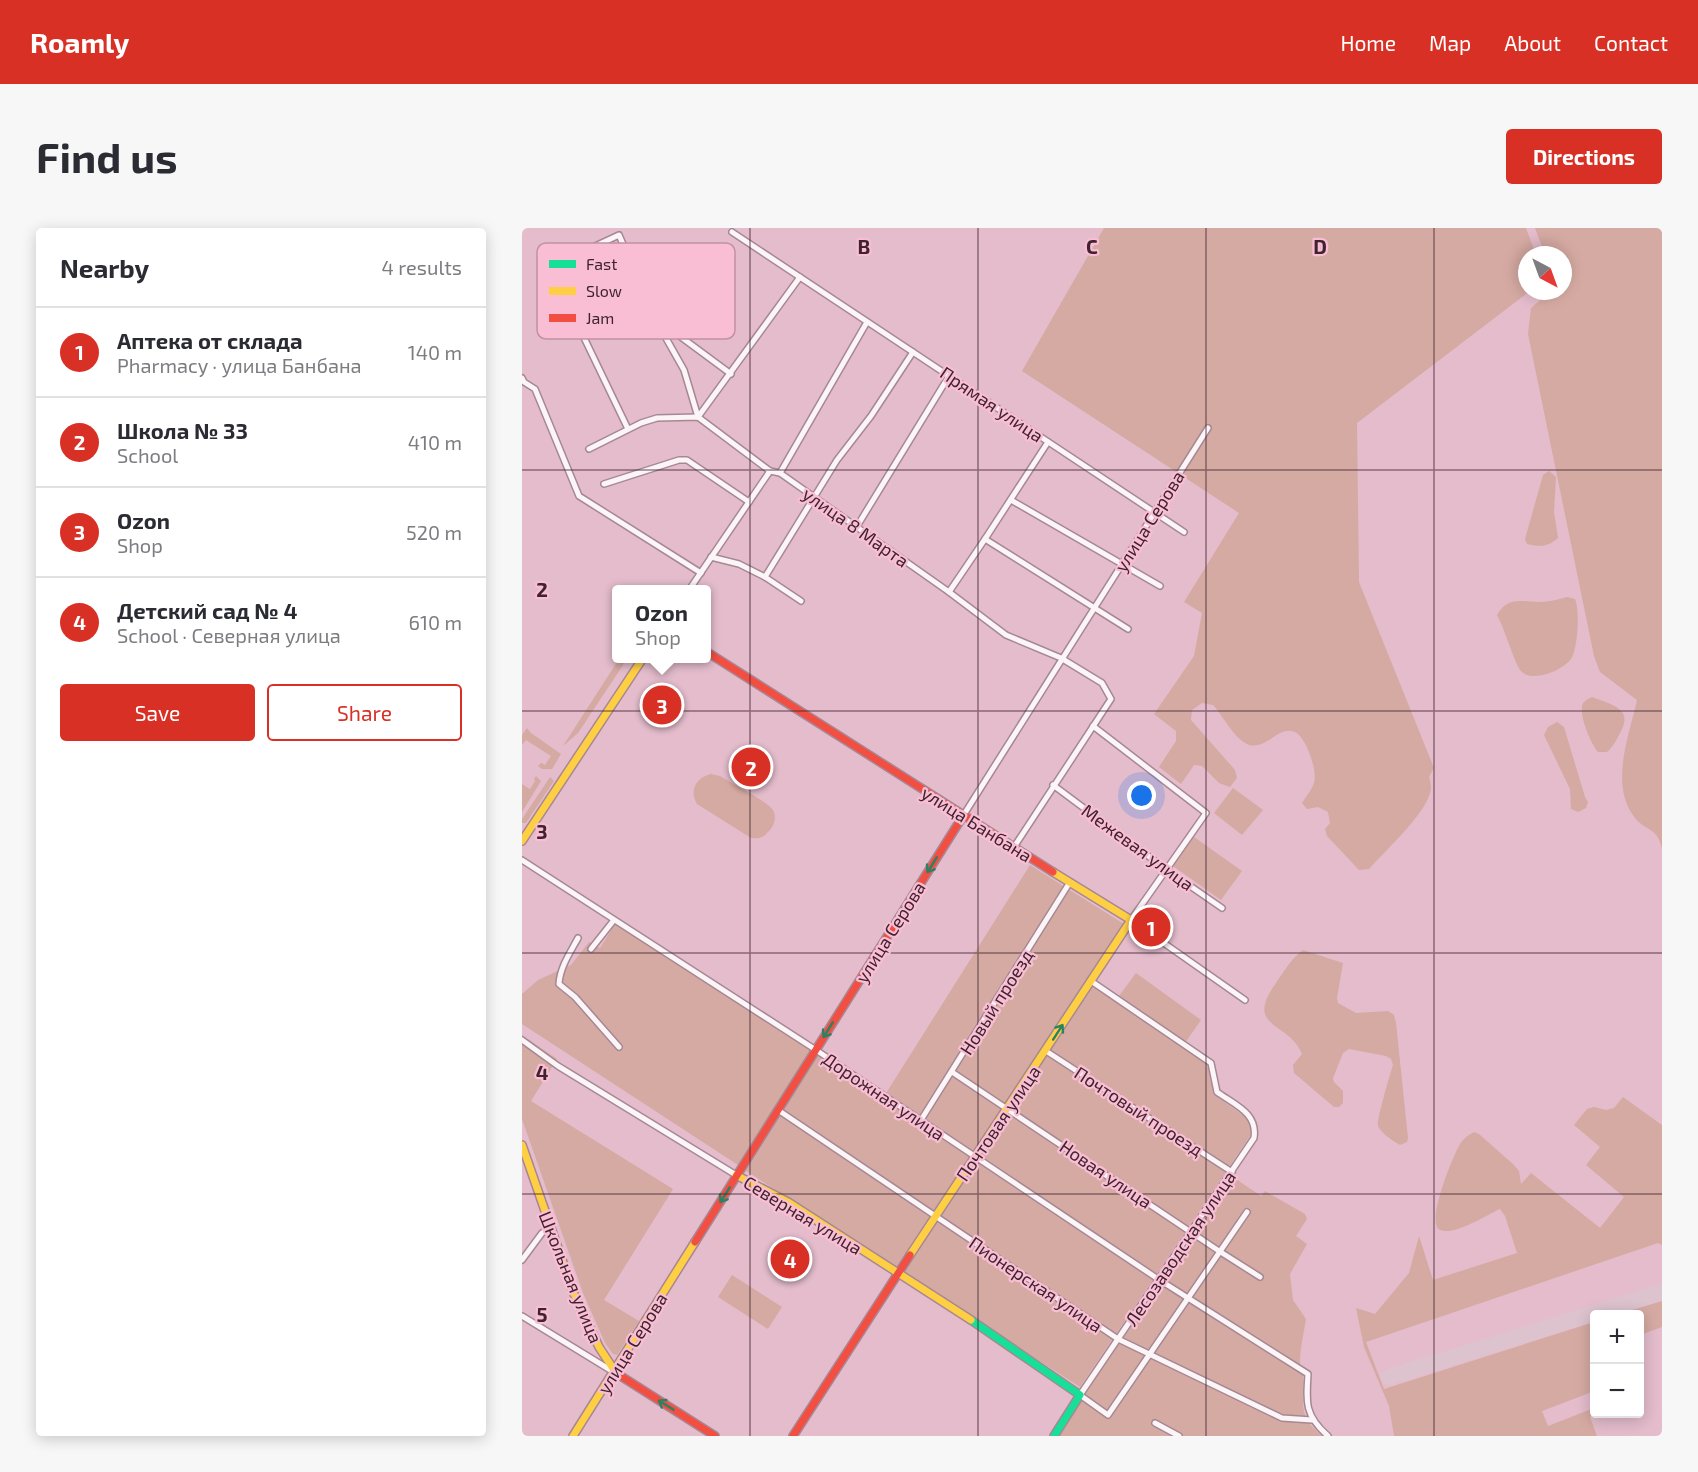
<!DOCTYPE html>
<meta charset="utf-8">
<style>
body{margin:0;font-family:"Exo 2",sans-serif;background:#f7f7f7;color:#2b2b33}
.controls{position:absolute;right:18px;bottom:18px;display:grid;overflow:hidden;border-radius:6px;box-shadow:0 3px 15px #0003}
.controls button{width:54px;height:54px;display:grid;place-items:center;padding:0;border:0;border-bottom:2px solid #e1e1e2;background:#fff;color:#2b2b33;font:30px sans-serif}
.compass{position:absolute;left:996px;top:18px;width:54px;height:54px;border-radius:50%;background:#fff;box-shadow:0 3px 15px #0003;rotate:139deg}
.you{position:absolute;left:620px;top:568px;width:21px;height:21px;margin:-15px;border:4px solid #fff;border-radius:50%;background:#1a73e8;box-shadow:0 0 0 9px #1a73e833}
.badge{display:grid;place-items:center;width:39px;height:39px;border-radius:50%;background:#d93025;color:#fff;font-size:20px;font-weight:700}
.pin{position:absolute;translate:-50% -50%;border:3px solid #fff;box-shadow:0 2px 6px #0006}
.popup{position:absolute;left:90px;top:357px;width:99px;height:78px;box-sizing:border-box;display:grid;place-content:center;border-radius:6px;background:#fff;filter:drop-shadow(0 2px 4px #0005);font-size:20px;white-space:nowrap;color:#7c7c81}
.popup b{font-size:22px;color:#2b2b33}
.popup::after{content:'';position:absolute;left:50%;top:100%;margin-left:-12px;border:12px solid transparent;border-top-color:#fff}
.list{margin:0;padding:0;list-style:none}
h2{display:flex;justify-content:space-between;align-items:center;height:78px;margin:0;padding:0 24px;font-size:26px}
h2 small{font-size:20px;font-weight:400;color:#7c7c81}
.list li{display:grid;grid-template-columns:39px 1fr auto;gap:18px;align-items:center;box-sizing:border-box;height:90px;padding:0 24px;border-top:2px solid #e1e1e2}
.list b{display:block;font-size:22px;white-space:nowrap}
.list p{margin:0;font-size:20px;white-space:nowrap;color:#7c7c81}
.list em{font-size:20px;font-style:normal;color:#7c7c81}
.actions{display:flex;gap:12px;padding:18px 24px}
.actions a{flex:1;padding:14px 0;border:2px solid #d93025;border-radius:6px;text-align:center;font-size:21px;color:#d93025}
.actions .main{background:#d93025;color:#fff}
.map{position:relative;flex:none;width:1140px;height:1208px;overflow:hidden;border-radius:6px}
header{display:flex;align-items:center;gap:36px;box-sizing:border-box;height:84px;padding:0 30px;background:#d93025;color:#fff}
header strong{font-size:28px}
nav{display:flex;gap:33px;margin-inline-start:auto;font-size:21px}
.intro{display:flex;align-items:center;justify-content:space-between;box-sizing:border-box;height:144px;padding:0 36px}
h1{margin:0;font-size:42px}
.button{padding:15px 27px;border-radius:6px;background:#d93025;color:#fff;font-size:21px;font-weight:700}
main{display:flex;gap:36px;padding:0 36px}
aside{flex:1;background:#fff;border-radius:6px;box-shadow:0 3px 15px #0003}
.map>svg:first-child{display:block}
.green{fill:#d5aaa2}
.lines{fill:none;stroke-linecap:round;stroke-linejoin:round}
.taxiway{stroke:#ddc3ce;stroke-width:16}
.street-casing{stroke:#a68894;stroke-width:8}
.fast-casing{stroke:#a68894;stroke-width:10}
.slow-casing{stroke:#a68894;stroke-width:10}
.jam-casing{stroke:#a68894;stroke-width:10}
.street{stroke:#fbf5f7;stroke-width:5}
.fast{stroke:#16e098;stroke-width:7}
.slow{stroke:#ffcf43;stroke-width:7}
.jam{stroke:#f24e42;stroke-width:7}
.oneway{stroke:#2a8264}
.grid{fill:none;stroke:#3f232f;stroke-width:1.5;stroke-opacity:0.55}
.labels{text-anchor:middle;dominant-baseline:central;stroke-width:4.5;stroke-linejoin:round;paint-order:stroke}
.street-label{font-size:18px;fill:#3f232f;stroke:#f9bed4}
.key{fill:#f9bed4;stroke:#c190a2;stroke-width:1.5}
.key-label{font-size:16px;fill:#3f232f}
.grid-label{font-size:20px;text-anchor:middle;font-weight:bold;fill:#3f232f;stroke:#f9bed4;stroke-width:4.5;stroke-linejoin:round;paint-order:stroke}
</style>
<header>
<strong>Roamly</strong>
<nav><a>Home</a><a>Map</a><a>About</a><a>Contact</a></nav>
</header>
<div class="intro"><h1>Find us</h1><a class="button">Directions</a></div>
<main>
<aside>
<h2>Nearby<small>4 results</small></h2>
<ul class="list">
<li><span class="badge">1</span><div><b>Аптека от склада</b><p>Pharmacy · улица Банбана</p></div><em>140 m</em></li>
<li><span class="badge">2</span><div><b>Школа № 33</b><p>School</p></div><em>410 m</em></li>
<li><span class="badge">3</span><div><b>Ozon</b><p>Shop</p></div><em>520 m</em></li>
<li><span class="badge">4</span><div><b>Детский сад № 4</b><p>School · Северная улица</p></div><em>610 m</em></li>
</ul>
<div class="actions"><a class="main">Save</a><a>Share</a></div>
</aside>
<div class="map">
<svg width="1140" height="1208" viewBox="0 0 1140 1208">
<rect width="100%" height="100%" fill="#e4bccc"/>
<g class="green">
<path d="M582,0h422l10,27h-9v36h3l-173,132 2,159 75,186 -5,9c2,6 3,12 0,19 -8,22 -43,54 -60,73l-10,1 -32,-34 -2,-7 5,-6 -2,-11 -10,-5 -11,2 -5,-6c4,-6 10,-14 12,-20 4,-12 -8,-46 -19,-51 -17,-7 -30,20 -48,12 -14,-7 -23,-27 -34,-39l-11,-2 -10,7 -1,10 44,50 2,8 -7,9 -11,-4 -17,-17 -8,-1 -13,19 -22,-17 17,-26v-10l-22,-17 40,-58 8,-43 -18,-11 55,-89 -217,-142z"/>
<path d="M1013,0h127v621c-4,-22 -17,-18 -27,-31 -26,-33 -6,-81 2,-118l-37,-28 -6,-16 -66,-322 3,-26 20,-17h12v-36h-18z"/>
<path d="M1027,243l7,6 -2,35 4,26c-10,9 -18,9 -31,6l-2,-5 18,-64z"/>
<path d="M1045,369l8,2c5,12 3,49 -4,60 -9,12 -39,24 -50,12 -6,-6 -17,-44 -24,-56 10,-18 23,-14 40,-13 10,0 20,-2 30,-5z"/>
<path d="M97,431h8l-49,74 -15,13z"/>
<path d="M1070,469c17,7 42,11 29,34 -4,8 -7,15 -14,21h-9c-7,-8 -18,-34 -16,-46 1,-5 6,-7 10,-9z"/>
<path d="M1035,494l7,5 21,70 3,5 -2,6 -8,4 -7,-3 -1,-20 -26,-54 4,-8z"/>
<path d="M5,500l4,5 30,21 -9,15h-10l-4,-3 3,-3 4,2 6,-9 -25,-16 -4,5v-10z"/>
<path d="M189,546l9,2c11,7 47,25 53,34 4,7 1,17 -5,22 -5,6 -10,7 -17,6l-54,-34c-8,-14 -1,-26 14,-30z"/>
<path d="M14,548l5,5 -19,31v-28l8,5 5,-8 -1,-2z"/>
<path d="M28,549l4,4 -28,42h-4v-4z"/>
<path d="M711,560l30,22 -21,25 -28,-22z"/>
<path d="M672,609l48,34 -21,29 -48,-34z"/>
<path d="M508,637l94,59 -228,343 -150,-96 72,-116 65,43z"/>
<path d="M93,696l196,126 -73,115 -216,-141v-30l16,-14 33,-15 18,-23 11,6z"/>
<path d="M781,722l40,13 -6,35 1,5 18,10 32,-2 6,4 2,8 12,115 -1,4 -7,3c-7,-4 -18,-11 -22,-19 -2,-4 12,-52 15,-61l-2,-6 -5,-3 -37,-7 -6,4 -10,25 1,4 9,9v12l-4,4h-5l-40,-34 -1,-8 9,-11c-13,-33 -59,-25 -26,-71 8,-12 16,-25 27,-33z"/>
<path d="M614,745l65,47 -16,23 -66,-47z"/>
<path d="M572,757l113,79 7,30 34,25 4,8 -2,9 -170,251 -177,-114z"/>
<path d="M0,807l35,24 -26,42 142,88 -69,111 35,21 -22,34 -4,-1 -8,-11 -22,-50 -61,-174z"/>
<path d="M1101,869l39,28v120l-4,-2 -292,99 18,47 210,-67v77l-2,-7 -50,19 6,15 46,-18v6h3l-7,3 7,19h-203l-5,-30 -25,-59 -8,-39 19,6 34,-41 10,-37 14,44 84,-27 -12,-37 -5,-7c-14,6 -45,27 -60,21 -15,-7 13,-74 20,-86 3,-5 8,-9 14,-12l5,2 35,31 5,6 2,13 10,-11 69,55 24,-31 -38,-32 14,-18 -26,-22 13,-16 7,-2 12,3 8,-2z"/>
<path d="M711,949l28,19 4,-5 40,23 2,5 -11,17 11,8 -17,30 3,26 13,19c-2,13 -6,29 -6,43 0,4 3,9 3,14 2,28 -7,38 19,60h-263l26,-42z"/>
<path d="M210,1047l50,32 -14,22 -50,-32z"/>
<path d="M1140,1073v26l-22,8v-21h-21z"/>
</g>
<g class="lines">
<path class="taxiway" d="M867,1149l273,-85"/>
<g class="street-casing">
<g id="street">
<path d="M210,4l452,300"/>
<path d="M136,96l34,-30 -13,-32"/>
<path d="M159,109l50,37"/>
<path d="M0,150l2,4 11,7 44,107 122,77"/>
<path d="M176,189l102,-140"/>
<path d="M106,201l-78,-162 69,-32 39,89 26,46 14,47"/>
<path d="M67,221l52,-26 16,-5 41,-1 72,54 10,2 169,119 57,43 55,23 41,25 9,16 -97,148"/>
<path d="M258,245l87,-151"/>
<path d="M82,256l75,-24h8l62,42"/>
<path d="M489,272l149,86"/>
<path d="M334,300l93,-152"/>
<path d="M463,311l143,90"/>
<path d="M189,329l28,7 26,13 36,24"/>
<path d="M243,349l72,-117 34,-44 42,-64"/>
<path d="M167,362l81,-119"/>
<path d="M427,364l36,-53 63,-97"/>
<path d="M571,498l113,87 -75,107 114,80"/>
<path d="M531,557l114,85 55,38"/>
<path d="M441,588l245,-388"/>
<path d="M0,632l294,190 342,229 150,95c-2,29 -3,42 20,62"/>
<path d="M56,710c-8,15 -18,29 -19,46l16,13 44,50"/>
<path d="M69,721l23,-29"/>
<path d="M569,753l120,82 6,29c18,13 41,21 37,46l-174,257 28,20 139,-203"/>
<path d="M0,812l36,26 178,109"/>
<path d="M524,823l186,121"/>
<path d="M430,844l267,179 41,26"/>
<path d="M256,882l340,229 164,79 30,2"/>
<path d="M399,892l149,-238"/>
<path d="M0,1032l20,-27 8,-5"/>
<path d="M0,1088l90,55"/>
<path d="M633,1195l24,13"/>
</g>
</g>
<g class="fast-casing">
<path id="fast" d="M449,1092l109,75 -26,41"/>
</g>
<g class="slow-casing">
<g id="slow">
<path d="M0,613l121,-183"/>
<path d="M0,917l52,149 25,53 17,26"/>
<path d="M214,947l52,27 183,118"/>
<path d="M388,1027l221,-335 -78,-48"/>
<path d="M51,1208l122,-194"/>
</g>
</g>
<g class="jam-casing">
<g id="jam">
<path d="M185,424l346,220"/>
<path d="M173,1014l268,-426"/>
<path d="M94,1145l99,63"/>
<path d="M271,1208l117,-181"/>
</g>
</g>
<use href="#street" class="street"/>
<use href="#fast" class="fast"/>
<use href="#slow" class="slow"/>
<use href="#jam" class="jam"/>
</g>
<defs><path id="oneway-shaft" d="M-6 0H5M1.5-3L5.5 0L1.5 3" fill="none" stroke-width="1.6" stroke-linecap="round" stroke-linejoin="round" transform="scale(1.5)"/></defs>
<g class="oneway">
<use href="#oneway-shaft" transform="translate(410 637) rotate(122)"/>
<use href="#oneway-shaft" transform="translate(306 802) rotate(122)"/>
<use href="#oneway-shaft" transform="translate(536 804) rotate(-57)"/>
<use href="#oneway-shaft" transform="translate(203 967) rotate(122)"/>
<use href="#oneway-shaft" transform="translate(144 1177) rotate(-148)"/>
</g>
<path class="grid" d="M228,0v1208M456,0v1208M684,0v1208M912,0v1208M0,242h1140M0,483h1140M0,725h1140M0,966h1140"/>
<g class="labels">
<g class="street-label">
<text transform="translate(470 176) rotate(34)">Прямая улица</text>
<text transform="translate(627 293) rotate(-58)">улица Серова</text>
<text transform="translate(334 299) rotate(35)">улица 8 Марта</text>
<text transform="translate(455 596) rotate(32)">улица Банбана</text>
<text transform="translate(616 619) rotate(36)">Межевая улица</text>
<text transform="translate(368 704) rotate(-58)">улица Серова</text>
<text transform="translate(474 774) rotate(-58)">Новый проезд</text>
<text transform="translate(362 868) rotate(34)">Дорожная улица</text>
<text transform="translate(617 883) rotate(33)">Почтовый проезд</text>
<text transform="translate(476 895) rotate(-56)">Почтовая улица</text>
<text transform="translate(584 946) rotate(34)">Новая улица</text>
<text transform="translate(281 987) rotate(31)">Северная улица</text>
<text transform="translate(658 1020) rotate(-56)">Лесозаводская улица</text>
<text transform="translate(49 1049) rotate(68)">Школьная улица</text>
<text transform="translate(514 1056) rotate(34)">Пионерская улица</text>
<text transform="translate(110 1115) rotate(-58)">улица Серова</text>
</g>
</g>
<rect x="15" y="15" width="198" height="96" rx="9" class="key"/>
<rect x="27" y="32" width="27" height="8" fill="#16e098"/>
<rect x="27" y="59" width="27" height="8" fill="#ffcf43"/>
<rect x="27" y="86" width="27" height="8" fill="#f24e42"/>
<g class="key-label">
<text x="64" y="42">Fast</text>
<text x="64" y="69">Slow</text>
<text x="64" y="96">Jam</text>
</g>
<g class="grid-label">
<text x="342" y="26">B</text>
<text x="570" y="26">C</text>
<text x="798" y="26">D</text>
<text x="20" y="369">2</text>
<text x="20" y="611">3</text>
<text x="20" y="852">4</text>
<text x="20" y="1094">5</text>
</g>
</svg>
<div class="controls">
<button>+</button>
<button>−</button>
</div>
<svg class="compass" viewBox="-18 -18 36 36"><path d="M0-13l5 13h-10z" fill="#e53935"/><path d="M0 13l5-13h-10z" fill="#7c7c81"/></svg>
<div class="you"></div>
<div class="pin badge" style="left:629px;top:699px">1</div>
<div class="pin badge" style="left:229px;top:539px">2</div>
<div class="pin badge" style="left:140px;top:477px">3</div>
<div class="popup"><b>Ozon</b>Shop</div>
<div class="pin badge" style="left:268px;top:1031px">4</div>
</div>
</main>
